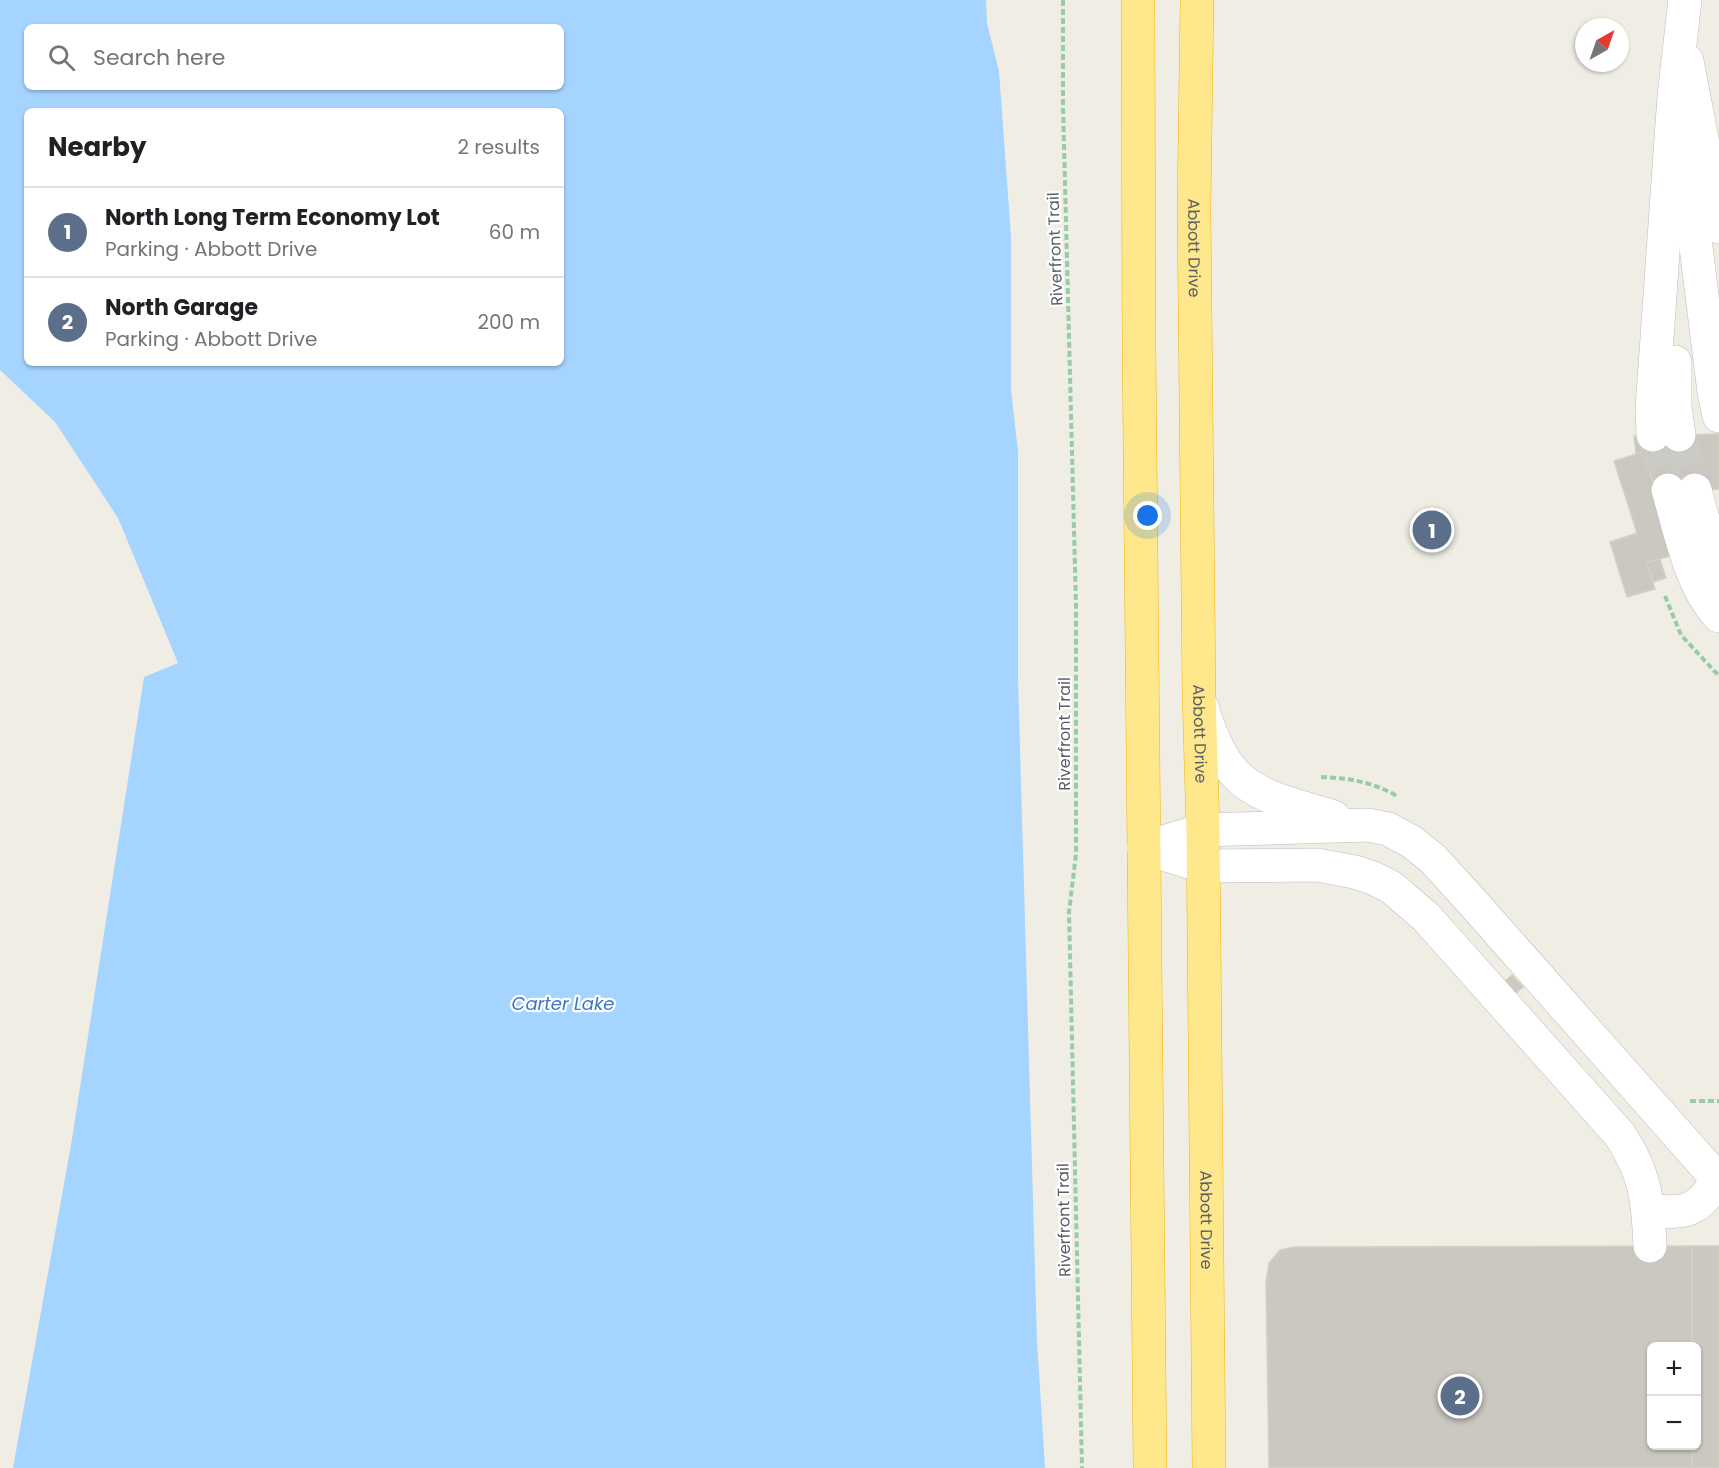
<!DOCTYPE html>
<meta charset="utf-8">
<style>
body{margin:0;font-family:Poppins,sans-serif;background:#f2f2f2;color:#202124}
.controls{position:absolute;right:18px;bottom:18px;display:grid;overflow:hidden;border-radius:9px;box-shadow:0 2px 4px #0004}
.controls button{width:54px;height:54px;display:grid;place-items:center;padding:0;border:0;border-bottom:2px solid #e0e0e0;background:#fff;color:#202124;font:30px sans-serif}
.compass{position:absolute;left:1575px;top:18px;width:54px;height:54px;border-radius:50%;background:#fff;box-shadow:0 2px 4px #0004;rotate:40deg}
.you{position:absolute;left:1148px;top:516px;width:21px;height:21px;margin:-15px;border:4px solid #fff;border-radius:50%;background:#1a73e8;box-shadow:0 0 0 9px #1a73e833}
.badge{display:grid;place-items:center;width:39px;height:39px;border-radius:50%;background:#1a73e8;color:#fff;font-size:20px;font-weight:700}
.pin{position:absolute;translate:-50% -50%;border:3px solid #fff;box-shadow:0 2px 6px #0006}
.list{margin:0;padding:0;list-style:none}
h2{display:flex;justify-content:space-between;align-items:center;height:78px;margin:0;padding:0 24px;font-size:26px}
h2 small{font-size:20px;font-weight:400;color:#757577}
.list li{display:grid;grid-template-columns:39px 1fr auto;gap:18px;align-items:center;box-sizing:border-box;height:90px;padding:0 24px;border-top:2px solid #e0e0e0}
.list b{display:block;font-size:22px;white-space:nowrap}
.list p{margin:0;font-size:20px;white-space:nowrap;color:#757577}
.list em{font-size:20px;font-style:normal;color:#757577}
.icon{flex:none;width:33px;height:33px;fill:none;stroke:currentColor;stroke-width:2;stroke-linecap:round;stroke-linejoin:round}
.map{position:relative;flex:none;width:1719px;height:1468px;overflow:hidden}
.search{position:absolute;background:#fff;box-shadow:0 2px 4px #0004;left:24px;top:24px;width:540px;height:66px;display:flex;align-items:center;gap:15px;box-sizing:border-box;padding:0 21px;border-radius:9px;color:#757577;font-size:22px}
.panel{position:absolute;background:#fff;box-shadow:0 2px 4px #0004;left:24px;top:108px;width:540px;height:258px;border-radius:9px}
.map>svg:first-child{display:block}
.water{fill:#a5d4ff;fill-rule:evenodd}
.building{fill:#cbc8c1;stroke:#d5d0c2;stroke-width:1.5}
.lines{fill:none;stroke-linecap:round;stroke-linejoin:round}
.minor-tunnel{stroke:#cbcac4;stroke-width:33;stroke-dasharray:33 16;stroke-linecap:butt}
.minor-casing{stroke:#b9bcc1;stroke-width:34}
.highway-casing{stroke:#f4b300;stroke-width:34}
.path{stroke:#96cca8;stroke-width:4;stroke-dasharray:6 3;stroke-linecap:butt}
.minor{stroke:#fff;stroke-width:33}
.highway{stroke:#ffe78c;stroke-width:33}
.labels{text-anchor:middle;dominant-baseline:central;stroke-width:4.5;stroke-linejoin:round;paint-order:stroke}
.street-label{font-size:16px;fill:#5c6066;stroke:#fff}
.water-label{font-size:18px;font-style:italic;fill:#3a77c5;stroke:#fff}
</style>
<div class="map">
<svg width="1719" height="1468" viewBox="0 0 1719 1468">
<rect width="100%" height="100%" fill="#f0eee4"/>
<path class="water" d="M0,0h986l1,23 12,48 12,166v152l7,63v226l19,663 8,127h-1032l59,-329 72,-462 34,-14 -60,-145 -63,-96 -55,-52zM27,27h534v60h-534zM27,111h534v252h-534z"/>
<g class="building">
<path d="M1719,434v55l-63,2 -13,-39 -7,2 -2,-18z"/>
<path d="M1643,452l33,102 -29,9 8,26 -28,8 -17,-55 27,-9 -23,-72z"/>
<path d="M1660,559l6,19 -13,4 -6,-19z"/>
<path d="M1512,975l11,12 -7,6 -11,-12z"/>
<path d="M1692,1246h27v222h-27v-22h4v-100h-4z"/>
<path d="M1692,1246v100h-40v100h40v22h-423l-3,-186 3,-19 11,-13 14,-3z"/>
</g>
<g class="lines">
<g class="minor-tunnel">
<path d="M1653,435l15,55"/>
<path d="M1679,435l16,55"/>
</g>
<g class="minor-casing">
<g id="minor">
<path d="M1687,61l32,166"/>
<path d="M1684,150l30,242 5,24"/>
<path d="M1675,362v45l4,28"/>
<path d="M1653,435l-1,-26 22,-313 11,-96"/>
<path d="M1668,490c12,40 22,96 51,126"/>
<path d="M1695,490l24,87"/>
<path d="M1202,707c25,84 54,87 132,110"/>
<path d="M1144,848l59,-18 165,-5 20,4 24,13 21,17 41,45 245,277"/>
<path d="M1144,848l58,18 115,-1 38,7 18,6 18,9 35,30 194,218c26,40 28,65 30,111"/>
<path d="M1648,1210c35,5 54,1 69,-32"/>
</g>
</g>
<g class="highway-casing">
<g id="highway">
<path d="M1138,0l1,345 11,1123"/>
<path id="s1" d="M1197,0l-3,208 5,487 4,135 6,638"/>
</g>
</g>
<g class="path">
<path d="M1063,0v106l13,500v248l-7,58 13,556"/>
<path d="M1665,596l16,39 38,41"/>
<path d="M1321,777c27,1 52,5 76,19"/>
<path d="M1690,1101h29"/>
</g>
<use href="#minor" class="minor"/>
<use href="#highway" class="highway"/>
</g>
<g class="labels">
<g class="street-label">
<text stroke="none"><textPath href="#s1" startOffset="248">Abbott Drive</textPath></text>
<text transform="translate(1055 249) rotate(-92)">Riverfront Trail</text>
<text transform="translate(1064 734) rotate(-90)">Riverfront Trail</text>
<text stroke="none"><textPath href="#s1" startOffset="734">Abbott Drive</textPath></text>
<text transform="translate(1064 1220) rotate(-91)">Riverfront Trail</text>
<text stroke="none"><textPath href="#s1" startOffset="1220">Abbott Drive</textPath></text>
</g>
<g class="water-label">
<text x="563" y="1003">Carter Lake</text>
</g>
</g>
</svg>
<div class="controls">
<button>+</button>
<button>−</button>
</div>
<svg class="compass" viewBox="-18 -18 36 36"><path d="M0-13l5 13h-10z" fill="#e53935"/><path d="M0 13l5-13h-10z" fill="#757577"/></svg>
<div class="you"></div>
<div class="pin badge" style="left:1432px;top:530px;background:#5c6f8a">1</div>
<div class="pin badge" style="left:1460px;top:1396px;background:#5c6f8a">2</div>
<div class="search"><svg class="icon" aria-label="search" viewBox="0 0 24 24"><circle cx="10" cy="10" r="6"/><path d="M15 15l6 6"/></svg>Search here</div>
<section class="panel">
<h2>Nearby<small>2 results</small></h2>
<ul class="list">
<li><span class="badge" style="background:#5c6f8a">1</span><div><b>North Long Term Economy Lot</b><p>Parking · Abbott Drive</p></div><em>60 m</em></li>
<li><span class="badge" style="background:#5c6f8a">2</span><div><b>North Garage</b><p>Parking · Abbott Drive</p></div><em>200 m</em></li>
</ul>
</section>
</div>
